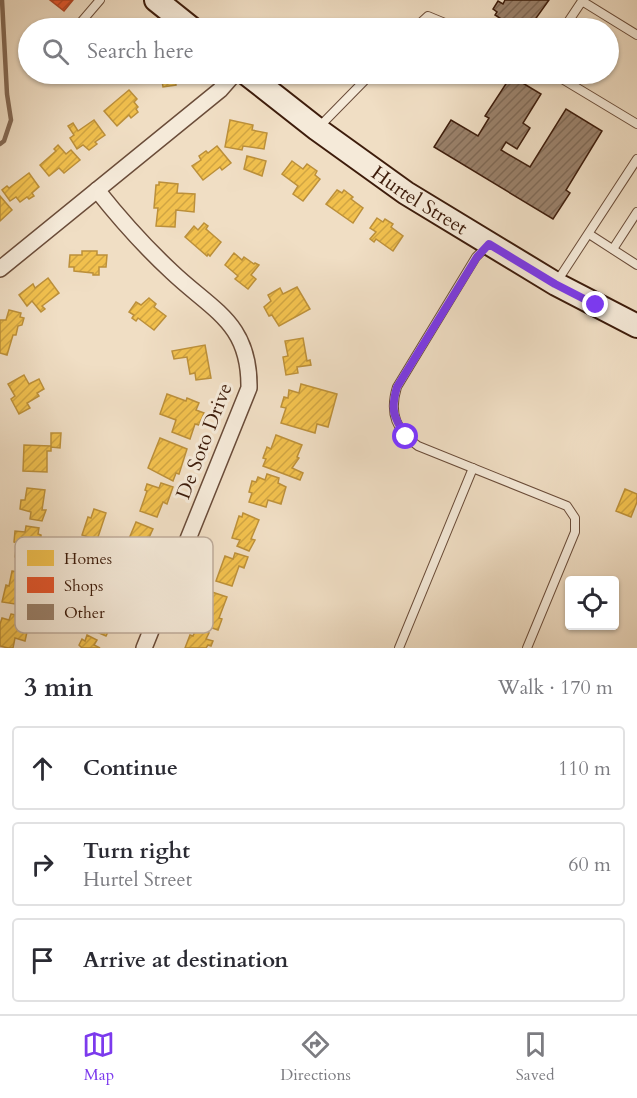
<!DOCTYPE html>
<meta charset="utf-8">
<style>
body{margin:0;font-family:Cardo,serif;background:#f7f7f7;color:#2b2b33}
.controls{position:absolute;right:18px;bottom:18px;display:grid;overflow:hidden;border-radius:6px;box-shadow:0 2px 4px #0004}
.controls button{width:54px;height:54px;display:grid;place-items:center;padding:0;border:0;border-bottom:2px solid #e1e1e2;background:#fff;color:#2b2b33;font:30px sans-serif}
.stop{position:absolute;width:18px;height:18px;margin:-14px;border:4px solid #7c3aed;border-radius:50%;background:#fff}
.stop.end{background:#7c3aed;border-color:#fff;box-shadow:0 2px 6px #0008}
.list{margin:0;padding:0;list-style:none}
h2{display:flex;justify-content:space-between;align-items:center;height:78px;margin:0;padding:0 24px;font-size:26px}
h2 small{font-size:20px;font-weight:400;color:#7c7c81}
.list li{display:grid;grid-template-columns:39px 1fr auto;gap:18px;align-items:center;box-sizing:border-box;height:84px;margin:0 12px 12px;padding:0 12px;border:2px solid #e1e1e2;border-radius:6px}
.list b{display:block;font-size:22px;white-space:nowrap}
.list p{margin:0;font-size:20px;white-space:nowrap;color:#7c7c81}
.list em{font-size:20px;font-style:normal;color:#7c7c81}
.icon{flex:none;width:33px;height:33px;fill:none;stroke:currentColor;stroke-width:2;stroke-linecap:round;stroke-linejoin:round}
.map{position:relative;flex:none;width:637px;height:648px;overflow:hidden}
.search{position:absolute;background:#fff;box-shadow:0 2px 4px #0004;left:18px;right:18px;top:18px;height:66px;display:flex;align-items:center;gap:15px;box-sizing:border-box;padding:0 21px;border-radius:33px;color:#7c7c81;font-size:22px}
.sheet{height:366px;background:#fff}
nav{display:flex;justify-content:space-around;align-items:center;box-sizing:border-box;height:84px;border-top:2px solid #e1e1e2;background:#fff;font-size:16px;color:#7c7c81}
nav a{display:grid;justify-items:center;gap:3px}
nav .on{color:#7c3aed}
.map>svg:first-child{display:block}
.homes{fill:url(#homes-hatch);stroke:#bc903a;stroke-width:1.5}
.shops{fill:url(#shops-hatch);stroke:#b24524;stroke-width:1.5}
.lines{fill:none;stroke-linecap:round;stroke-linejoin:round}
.stream{stroke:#846954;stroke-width:4.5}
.building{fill:url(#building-hatch);stroke:#3d1c0b;stroke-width:1.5}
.lane-casing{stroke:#6a4c39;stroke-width:10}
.street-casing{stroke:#6a4c39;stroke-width:18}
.secondary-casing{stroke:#3d1c0b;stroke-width:26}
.lane{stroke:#f5ead9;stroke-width:8}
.street{stroke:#f5ead9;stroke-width:15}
.secondary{stroke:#f5ead9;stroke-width:22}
.route{stroke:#7c3aed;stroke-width:8}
.labels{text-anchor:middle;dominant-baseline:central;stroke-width:6;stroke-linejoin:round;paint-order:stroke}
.street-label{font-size:20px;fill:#3d1c0b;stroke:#f5ead9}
.key{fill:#f5ead9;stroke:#beac9b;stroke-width:1.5}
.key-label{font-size:16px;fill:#3d1c0b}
</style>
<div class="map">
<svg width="637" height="648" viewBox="0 0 637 648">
<defs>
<pattern id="homes-hatch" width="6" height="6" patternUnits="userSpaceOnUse" patternTransform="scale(1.5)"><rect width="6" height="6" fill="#f2c14e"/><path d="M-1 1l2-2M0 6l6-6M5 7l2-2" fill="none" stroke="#d0a543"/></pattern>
<pattern id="shops-hatch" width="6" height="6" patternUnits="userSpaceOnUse" patternTransform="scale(1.5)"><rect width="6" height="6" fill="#e4572e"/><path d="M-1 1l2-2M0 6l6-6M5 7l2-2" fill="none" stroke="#ba4725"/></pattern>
<pattern id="building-hatch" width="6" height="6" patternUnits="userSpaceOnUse" patternTransform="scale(1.5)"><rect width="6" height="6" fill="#9a816b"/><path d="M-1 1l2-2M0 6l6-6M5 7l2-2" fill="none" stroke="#7f6956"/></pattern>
</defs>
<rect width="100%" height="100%" fill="#f0dec4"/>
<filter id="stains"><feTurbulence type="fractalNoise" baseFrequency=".00333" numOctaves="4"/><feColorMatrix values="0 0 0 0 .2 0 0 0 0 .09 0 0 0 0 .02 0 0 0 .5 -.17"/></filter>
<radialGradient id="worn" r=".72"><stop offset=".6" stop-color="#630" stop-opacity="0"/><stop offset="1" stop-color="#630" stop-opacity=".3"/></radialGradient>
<g class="homes">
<path d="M154,74h21l1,11 -13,2 -1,-6 -11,1v-6l3,-1z"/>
<path d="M129,90l8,9 -3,3 4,5 -2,2 2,3 -7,6 -2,-3 -12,11 -13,-15z"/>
<path d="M94,120l11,15 -10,7 2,2 -8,6 -6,-5 -6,4 -7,-11 4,-3 -6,-9 5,-3 5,8z"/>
<path d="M230,120l23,5 -1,5 15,3 -3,16 -21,-3 -1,4 -17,-3z"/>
<path d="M58,145l8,9 5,-4 9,10 -16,13 -5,-5 -10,8 -9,-11 16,-14 -2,-2z"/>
<path d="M217,146l14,17 -9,7 -2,-3 -17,13 -11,-14 9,-6 -2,-4 7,-5 2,2z"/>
<path d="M247,156l19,5 -4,15 -18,-7z"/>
<path d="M292,161l11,8 4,-5 10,7 -2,4 5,4 -17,22 -10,-7 5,-8 -16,-12z"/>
<path d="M29,173l10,14 -7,6 2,3 -5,3 -2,-2 -7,5 -4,-5 -6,4 -8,-11 5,-4 2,2z"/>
<path d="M159,182l19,2 -1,9 18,1 -1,18 -18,-2 -1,17 -19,-1 2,-18h-4l2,-23h3z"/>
<path d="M337,190l5,3 2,-3 9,7 -2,2 12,9 -10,15 -27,-19z"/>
<path d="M0,196l12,14 -12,11z"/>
<path d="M377,218l6,4 2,-3 8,5 -2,3 12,9 -10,15 -17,-12 -2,3 -4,-3 6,-7 -6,-4z"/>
<path d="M204,223l4,3 -2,3 15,13 -11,14 -2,-2 -1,2 -22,-19 9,-11 4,4z"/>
<path d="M82,251h15v4h10l-1,12h-7v8h-6v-2l-19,-2v-4h-5l1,-12h12z"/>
<path d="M234,253l8,7 2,-3 10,7 1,-1 4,2 -8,10 5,4 -8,10 -13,-10 3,-3 -13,-11z"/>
<path d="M48,278l11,15 -17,13 3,3 -4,3 -9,-11 -5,5 -8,-11 14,-11 2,4z"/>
<path d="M297,287l13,22 -31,17 -7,-11 -3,1 -5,-9 7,-6 -3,-6 12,-7 3,6z"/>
<path d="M149,298l7,6 -2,3 12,9 -12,14 -16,-12 -2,3 -4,-3 2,-3 -5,-3 7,-10 5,3z"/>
<path d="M9,310l12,3 -1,4 4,1 -2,7 -4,1 -2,9h-3l-6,20 -7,-2v-33h6z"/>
<path d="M303,338l4,23 3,-1 1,5 -14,2 1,6 -12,2 -3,-18 5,-1 -3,-15z"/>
<path d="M205,345l6,33 -15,2 -1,-7 -5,1 -3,-17 -13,2 -2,-8z"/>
<path d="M24,375l5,9 10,-5 5,10 -7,4 2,3 -12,7 3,5 -11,6 -8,-15 4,-3 -7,-12z"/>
<path d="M301,384l36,10 -9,33 -11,-3 -2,9 -34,-10 5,-15 -5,-1 3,-10 4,1 1,-8 10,3z"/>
<path d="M167,394l19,7 1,-3 12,5 -3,7 8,3 -5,12 -4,-1 -5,15 -18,-7 4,-12 -16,-6z"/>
<path d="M51,433h10l-1,15 -9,-1v4h-4v21l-24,-1 1,-26 27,1z"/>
<path d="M276,435l26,10 -5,12 2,1 -7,10 11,5 -3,7 -37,-14 3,-7 -3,-1 4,-11 4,2z"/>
<path d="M160,438l27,11 -8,25 -3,-1 -3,8 -25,-13z"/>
<path d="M267,474l12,4 -1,5 8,4 -5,17 -13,-4 -2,7 -17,-5 3,-9 -3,-1 3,-11 4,1 2,-5 7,3z"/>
<path d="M161,483l12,4 -6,17 -4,-2 -6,15 -17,-6 7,-20 -2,-1 2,-6 12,4z"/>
<path d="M27,488l18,2 -3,20h4l-4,11 -12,-2 1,-7 -11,-3 1,-9h4z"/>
<path d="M625,489l12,5v8l-6,15 -15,-6z"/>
<path d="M94,509l12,4 -9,27 -15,-5 6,-18 3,1z"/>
<path d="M243,513l16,7 -8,19 4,1 -6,11 -12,-5 3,-6 -8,-2 7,-22 3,1z"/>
<path d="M136,522l17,7 -6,13 3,2 -4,9 -9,-2 -2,6 -11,-5 2,-6 -3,-1 2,-5 3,1z"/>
<path d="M26,526l13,2 -1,6 3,1v5l-4,-1 -4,21 -18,-3 2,-14 -3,-1 1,-11 10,1z"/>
<path d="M235,553l13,4 -4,11 -5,-2 -7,20 -16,-5 9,-25 8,3z"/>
<path d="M12,571l19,3 -5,21h3v5l-12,-2 -2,6 -13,-2 4,-17 3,1z"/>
<path d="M209,591l18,6 -8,21 3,1 -4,11 -14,-5 2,-7 -10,-5 3,-10 5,2z"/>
<path d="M104,600l16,7 -14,29 -16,-7z"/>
<path d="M11,614l14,3 -3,11 -3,-1 -1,3 9,2 -2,9 -10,-3 -2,10h-5l-8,-2v-22l2,-6 7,2z"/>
<path d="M196,628l13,5 -3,6 7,2 -2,5 -3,-1 -2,3h-21l5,-13 3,1z"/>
<path d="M87,635l10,5 -3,5 6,3h-18l-3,-3 3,-6 3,2z"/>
</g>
<path class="shops" d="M50,0h23l-9,11z"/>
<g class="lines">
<path class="stream" d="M0,144l4,-3 7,-21 -4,-26 -5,-94"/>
</g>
<g class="building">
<path d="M505,0h44l-20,28h-14l-20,-13 2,-3 -4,-3 5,-8 5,3z"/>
<path d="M511,76l30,18 -18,29 7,5 -13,21 -11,-7 -5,8 29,17 36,-58 36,22 -36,59 4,3 -17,26 -119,-72 17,-27 27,16 11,-18 -4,-2z"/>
</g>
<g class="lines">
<g class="lane-casing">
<g id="lane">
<path d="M82,21l18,-21"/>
<path d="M415,28l13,-12 29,12"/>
<path d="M564,28l18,-27 55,34"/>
<path d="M554,74l83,50"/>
<path d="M318,128l53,-54"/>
<path d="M589,234l48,31"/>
<path d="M487,246l-11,11 -79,130c-8,26 -1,44 21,59l149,60 8,12v14l-48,116"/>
<path d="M613,249l24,-37"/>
<path d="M556,283l81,-124"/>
<path d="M399,648l74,-180"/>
</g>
</g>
<g class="street-casing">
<g id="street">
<path d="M97,190c23,29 47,56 75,82 41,39 78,51 77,116l-105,260"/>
<path d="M0,269l220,-179 14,-16"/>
</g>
</g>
<g class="secondary-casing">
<g id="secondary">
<path d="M156,0l35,28"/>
<path id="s1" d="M247,74l70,55 89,64 150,91 81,42"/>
</g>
</g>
<use href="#lane" class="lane"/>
<use href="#street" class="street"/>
<use href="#secondary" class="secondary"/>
</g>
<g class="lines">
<path class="route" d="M406,437c-12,-20 -16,-26 -9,-50l80,-130 12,-13 66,40 41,21"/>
</g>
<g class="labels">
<g class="street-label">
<text stroke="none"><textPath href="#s1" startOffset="214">Hurtel Street</textPath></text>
<text transform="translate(204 441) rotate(-69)">De Soto Drive</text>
</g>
</g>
<rect x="15" y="537" width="198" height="96" rx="9" class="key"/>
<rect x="27" y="550" width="27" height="16" fill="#f2c14e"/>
<rect x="27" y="577" width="27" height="16" fill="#e4572e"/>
<rect x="27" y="604" width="27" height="16" fill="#9a816b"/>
<g class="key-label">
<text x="64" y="564">Homes</text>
<text x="64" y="591">Shops</text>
<text x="64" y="618">Other</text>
</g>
<rect width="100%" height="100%" filter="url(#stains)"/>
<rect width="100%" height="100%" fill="url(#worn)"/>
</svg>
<div class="controls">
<button><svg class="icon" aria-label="locate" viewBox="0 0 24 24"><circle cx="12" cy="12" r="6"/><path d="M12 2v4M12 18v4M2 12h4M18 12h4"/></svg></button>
</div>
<div class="stop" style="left:406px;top:437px"></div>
<div class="stop end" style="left:596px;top:305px"></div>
<div class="search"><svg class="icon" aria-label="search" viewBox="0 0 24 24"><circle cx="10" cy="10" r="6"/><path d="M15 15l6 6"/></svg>Search here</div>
</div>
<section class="sheet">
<h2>3 min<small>Walk · 170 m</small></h2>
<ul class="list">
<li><svg class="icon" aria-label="ahead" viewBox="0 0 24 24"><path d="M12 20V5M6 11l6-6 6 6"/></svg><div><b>Continue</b></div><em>110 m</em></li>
<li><svg class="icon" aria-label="right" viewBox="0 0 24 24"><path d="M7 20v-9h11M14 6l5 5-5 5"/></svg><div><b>Turn right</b><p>Hurtel Street</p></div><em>60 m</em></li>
<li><svg class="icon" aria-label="arrive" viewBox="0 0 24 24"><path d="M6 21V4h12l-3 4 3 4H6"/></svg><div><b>Arrive at destination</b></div></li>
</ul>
</section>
<nav>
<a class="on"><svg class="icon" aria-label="map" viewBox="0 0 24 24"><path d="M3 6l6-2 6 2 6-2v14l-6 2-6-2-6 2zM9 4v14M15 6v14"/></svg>Map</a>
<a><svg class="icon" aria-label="directions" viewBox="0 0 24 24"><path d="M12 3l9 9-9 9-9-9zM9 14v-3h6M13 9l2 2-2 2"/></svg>Directions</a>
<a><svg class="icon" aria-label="saved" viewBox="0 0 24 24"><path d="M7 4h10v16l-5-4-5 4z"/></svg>Saved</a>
</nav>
